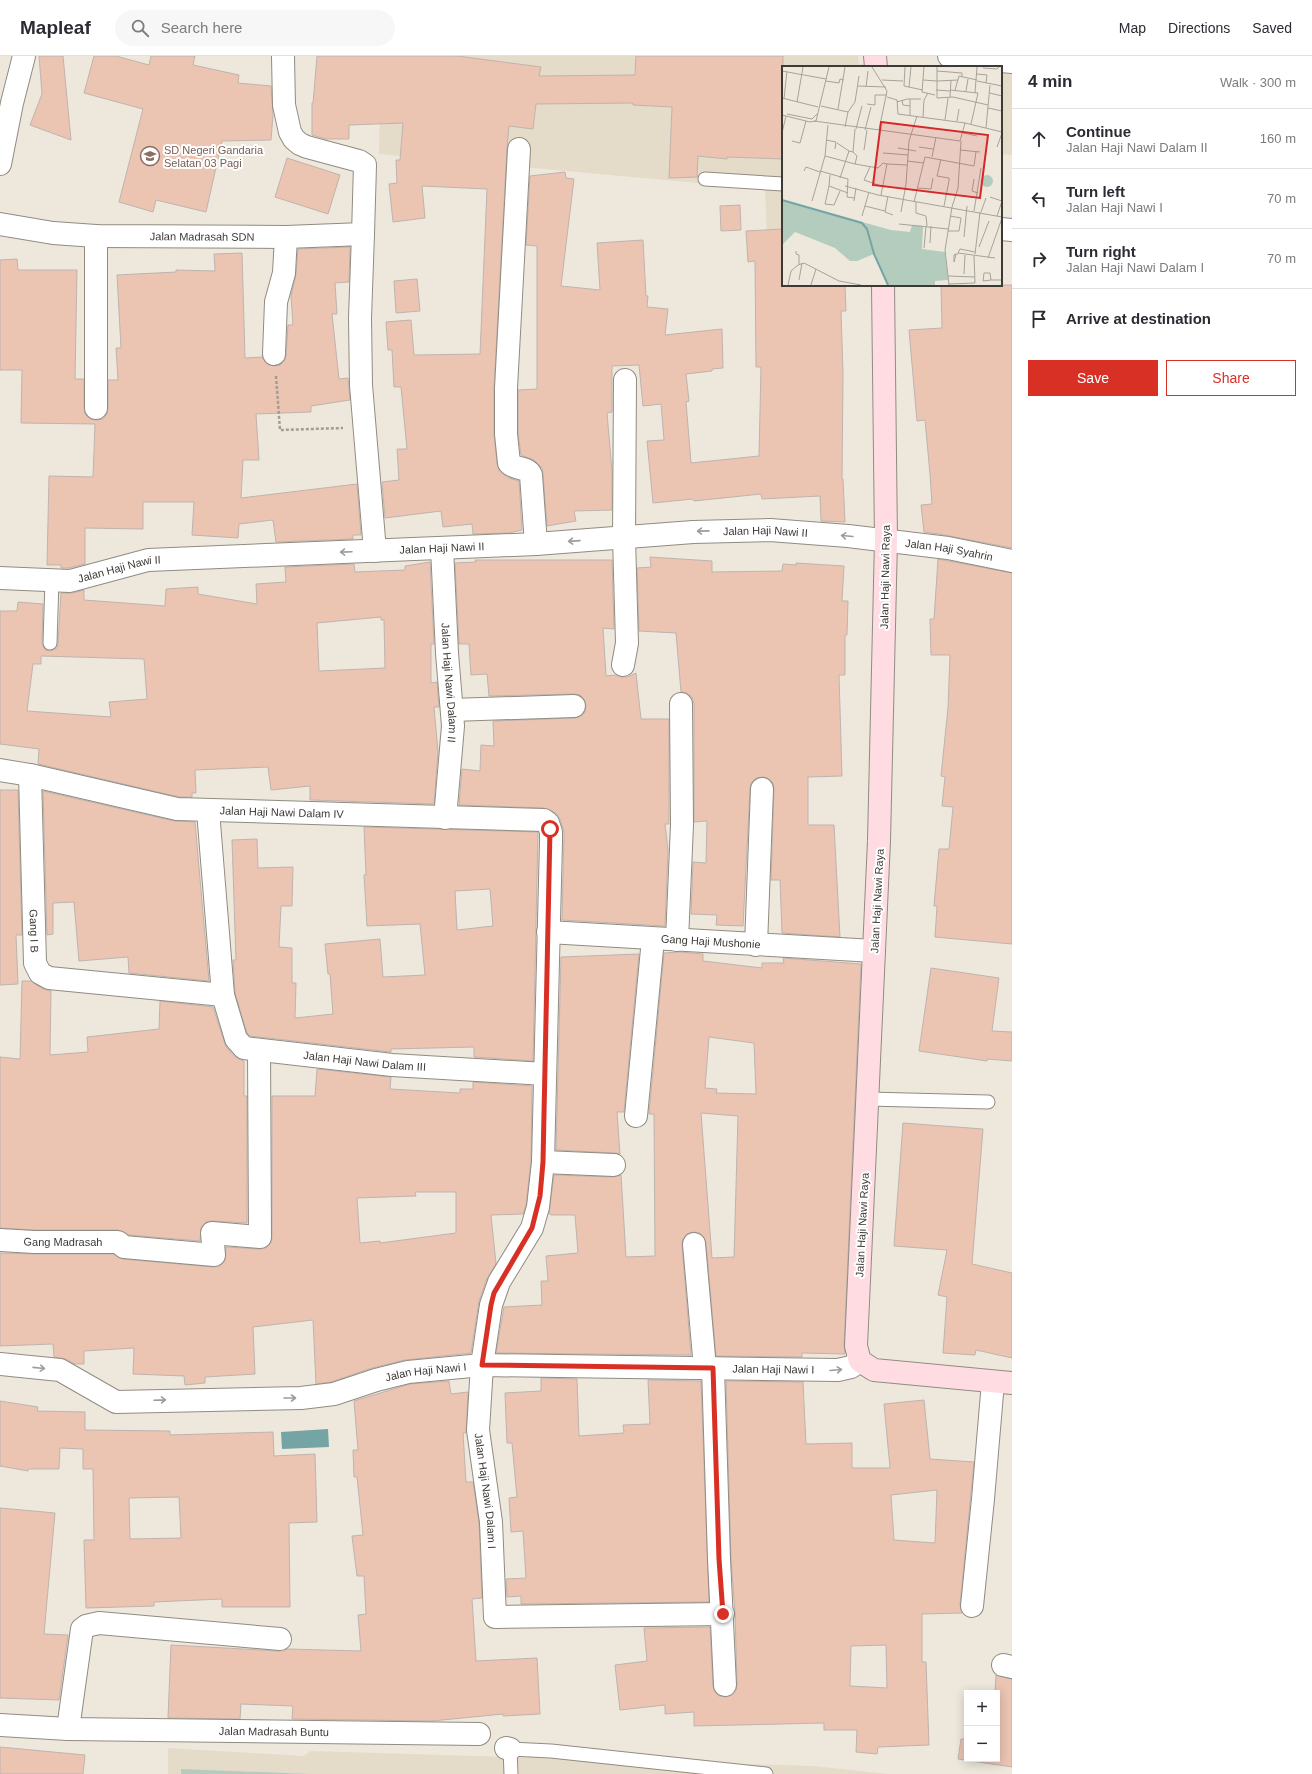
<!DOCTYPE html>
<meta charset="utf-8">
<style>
body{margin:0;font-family:Helvetica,sans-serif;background:#f7f7f7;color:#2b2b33}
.controls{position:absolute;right:12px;bottom:12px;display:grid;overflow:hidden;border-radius:0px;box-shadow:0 2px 10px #0003}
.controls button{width:36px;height:36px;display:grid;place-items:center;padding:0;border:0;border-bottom:1px solid #e1e1e2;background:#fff;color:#2b2b33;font:20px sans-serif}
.stop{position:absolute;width:12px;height:12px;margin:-9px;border:3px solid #d93025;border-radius:50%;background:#fff}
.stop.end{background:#d93025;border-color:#fff;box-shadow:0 1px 4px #0008}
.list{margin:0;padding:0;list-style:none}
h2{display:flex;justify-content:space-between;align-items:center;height:52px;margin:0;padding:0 16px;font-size:17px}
h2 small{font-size:13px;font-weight:400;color:#7c7c81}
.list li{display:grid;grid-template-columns:26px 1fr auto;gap:12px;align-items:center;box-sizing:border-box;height:60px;padding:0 16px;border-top:1px solid #e1e1e2}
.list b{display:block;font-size:15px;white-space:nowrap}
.list p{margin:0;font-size:13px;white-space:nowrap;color:#7c7c81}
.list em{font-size:13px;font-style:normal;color:#7c7c81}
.actions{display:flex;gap:8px;padding:12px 16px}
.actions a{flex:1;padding:9px 0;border:1px solid #d93025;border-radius:0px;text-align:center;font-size:14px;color:#d93025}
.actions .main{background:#d93025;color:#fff}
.icon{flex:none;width:22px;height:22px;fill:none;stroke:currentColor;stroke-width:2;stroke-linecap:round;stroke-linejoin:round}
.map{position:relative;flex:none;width:1012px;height:1718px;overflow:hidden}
header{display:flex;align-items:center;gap:24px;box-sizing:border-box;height:56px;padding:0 20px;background:#fff;border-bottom:1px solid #e1e1e2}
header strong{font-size:19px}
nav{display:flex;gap:22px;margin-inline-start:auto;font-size:14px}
.search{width:280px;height:36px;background:#f7f7f7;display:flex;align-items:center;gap:10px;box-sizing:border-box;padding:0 14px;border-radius:22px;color:#7c7c81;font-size:15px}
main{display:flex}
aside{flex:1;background:#fff}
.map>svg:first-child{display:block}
.built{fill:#e5dbc9}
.green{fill:#b4ccbe}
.water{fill:#75a4a4}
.building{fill:#ebc4b2;stroke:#c0b3ae;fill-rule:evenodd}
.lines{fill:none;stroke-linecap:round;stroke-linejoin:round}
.lane-casing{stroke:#918b81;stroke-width:15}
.street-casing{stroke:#918b81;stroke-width:24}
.secondary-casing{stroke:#918b81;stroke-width:24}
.path{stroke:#a29d94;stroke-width:2.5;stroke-dasharray:3 2;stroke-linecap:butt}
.lane{stroke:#fff;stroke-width:13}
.street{stroke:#fff;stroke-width:22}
.secondary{stroke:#fedce2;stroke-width:22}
.oneway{stroke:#9e9c9a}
.route{stroke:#d93025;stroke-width:5}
.labels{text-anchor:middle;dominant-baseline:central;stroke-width:4;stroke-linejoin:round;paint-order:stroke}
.education-label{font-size:11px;fill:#785e54;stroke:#fff;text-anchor:start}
.street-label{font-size:11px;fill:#3c3a35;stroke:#fff}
.inset-river{fill:none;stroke:#75a4a4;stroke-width:2}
.inset-road{fill:none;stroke:#a7a299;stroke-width:1}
.view{fill:#d62828;fill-opacity:0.15;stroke:#d62828;stroke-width:2}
.inset-edge{fill:none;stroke:#3c3a35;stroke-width:2}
</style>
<header>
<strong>Mapleaf</strong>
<div class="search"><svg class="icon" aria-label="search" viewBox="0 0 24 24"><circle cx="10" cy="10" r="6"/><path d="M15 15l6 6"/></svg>Search here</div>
<nav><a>Map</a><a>Directions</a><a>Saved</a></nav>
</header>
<main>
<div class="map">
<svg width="1012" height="1718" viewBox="0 0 1012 1718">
<rect width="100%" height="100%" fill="#eee8dc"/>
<g class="built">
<path d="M381,0h477l1,8 40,3h-116v197l-15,1 -3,-76 -386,-35z"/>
<path d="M1001,17l11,1v81l-11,-1z"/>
<path d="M168,1692l135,8 8,-5 502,15 76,8h-721z"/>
</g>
<path class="green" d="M181,1713l130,5h-130z"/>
<path class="water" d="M328,1373l1,18 -47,2 -1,-17z"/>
<g class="building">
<path d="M39,0h24l8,84 -41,-15 12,-31z"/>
<path d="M94,0h22l33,9 2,-9h44l-2,9 46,10 -1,8 33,3 2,29 -2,25 -49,1 -16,71 -50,-12 -3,12 -34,-10 24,-93 -59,-16z"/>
<path d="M317,0h140l84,11 -2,9 96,-1 1,-19h147v103l-56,-2v2l-29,-3 -1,21 -28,1 3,-71 -39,-2v-2l-97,1 -3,25 -24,-3 -2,22 -13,239v47l3,30 3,8 9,6 10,3 3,49 -13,3 -36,1 -1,-10 -29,3 -2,-16 -56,7 -3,-36 17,-2 -2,-31h10l-6,-62h-7l-2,-37h-4l-2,-28 25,-2 3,35 66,-1 7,-165 -65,-3 3,32 -32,4 -4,-38 8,-1 -1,-23h4l3,-37 -54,2v14h-23l-14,-4v-32h1z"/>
<path d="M287,102l53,17 -12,39 -53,-17z"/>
<path d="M565,116l1,6 8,1 -13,107 39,4 -3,-47 46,-3 3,56h2l-1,11 21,2 -3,26 57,-6 1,39 -11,1v2l-26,3 3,27 -3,1 5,61 68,-7 2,-89h-5l-1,-106 -7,1 -2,-31 37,-2v56h62l1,26h-5l2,62 -1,106h1l2,43 -24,-1 -1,-25 -58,3 -1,-5 -67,7 -1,-2 -40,4 -6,-62 17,-1 -3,-36 -18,2 -4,-41 -27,1v46l-5,1 5,58v39l-38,1 2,10 -29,5 -4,-52 -1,-6 -8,-8 -13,-5 -3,-22v-43l19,-1v-143l-11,-1 4,-69z"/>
<path d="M740,149l1,25 -20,1 -1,-25z"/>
<path d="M350,191l-1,35 -14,1 2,31h-5l7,65 9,-1 2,22 -39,6v6l-55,2 3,46h-16l-2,38 116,-14 4,51h-8v4l-77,3 -3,-22 -34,4 -1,14 -46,-3 2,-33h-51v27l-58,-1v36l-16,4h-8v-3h-14l2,-89 44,1 2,-53 -74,-1 1,-53h-22v-110l17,-1 1,11h59l-2,109h9v29l1,6 5,5 6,1 7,-1 4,-5 1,-6v-28h10l-2,-32h5l-4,-73 59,-3v-2l39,1 -1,-17 28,-1 3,105 17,-1 5,7 7,2 6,-1 5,-5 1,-5 2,-30h5l-2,-29 5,-22 2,-25z"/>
<path d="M417,223l3,32 -24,2 -2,-32z"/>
<path d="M941,229h71v263l-73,-14 -15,-2 -3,-27 11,-1 -2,-30 -5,-54 -8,1 -8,-91 33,-2z"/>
<path d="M650,501l62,4v11l70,-1 1,-7 13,1v-2l48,3 -2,35h6l-1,34h-2v40h-6l3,101 -34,1v48h26l6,112 -58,-4 -2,-53h-9l3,-91 -1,-6 -5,-5 -5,-1 -7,1 -5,5 -1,6 -7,137 -27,-1 1,-10 -26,-1 2,-52 13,1 1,-42 -13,1v-118l-2,-7 -5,-4 -6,-1 -5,-59 -37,-2 -2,-63 14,-1z"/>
<path d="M938,503l74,14v371l-77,-7 2,-31h-3l5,-57h10l4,-42 -11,-1 3,-29 -4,-1 7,-68 2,-53h-19l-1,-36h4z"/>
<path d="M475,504h137l2,69 -11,-1 3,48 10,-1 5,2h6l9,-4 5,46h28v105h-4l3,26 -3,76 -103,-6 2,-88 -4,-13 -4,-6 -12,-5 -85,-3 3,-36 18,2 1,-26 13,1 -1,-25 82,-3 6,-2 4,-4 1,-6 -2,-7 -4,-4 -6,-1 -85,2 -2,-22 -16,1 -2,-31h-10l-4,-81 21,-1z"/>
<path d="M430,506l4,82h-3v39l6,-1 2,25h-5l4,45 -4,52 -124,-4v-14l-39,4 -3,-23 -73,3 1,23h-4v4h-13l-141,-33 1,-15 -39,-5v-133h17l1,-9 25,2 -1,39 3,7 5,1 7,-3 1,-4 3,-51h12l11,-3v10l81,6 1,-17 32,-2v7l59,10 -1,-20 30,-2 -1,-15 69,-3 1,8 50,-2v-4zM381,561v3h3l1,48 -66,3 -2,-48zM41,600l103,3 3,40 -38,3 2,15 -84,-6 6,-47h8z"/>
<path d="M0,734h18l4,145h-6l2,49 -18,1z"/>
<path d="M43,735l131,30 21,1 14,159 -80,-8 -1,-16 -49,4 -5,-59 -21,1v31l-6,1z"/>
<path d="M364,771l174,5 -5,229 -59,-4v-10l-83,2v3l-141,-16 -3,-3 -12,-40 -2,-33h3l-4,-120 25,-1 1,29 35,-1 -1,39h-11l-2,41 13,1v35h4l-1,35 38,-4 -3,-40h-2l-3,-30 55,-5 3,38 42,-2 -5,-51 -53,2 -3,-51h2zM490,833l3,37 -36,4 -2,-39z"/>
<path d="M680,896l23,2v7l59,7v-5h22l-1,-5 78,6 -17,381 1,9 -43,-1v4l-86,-1 -10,-113 -2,-6 -4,-4 -7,-1 -6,2 -4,5 -1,6 9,110 -195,-2 8,-46 38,-2 -1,-24h7l-2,-25 32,-3 -3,-38h-24v-1h-2l5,-39 59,2 8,-2 5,82 29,-1 -1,-142h-5l15,-161zM709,981l45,6 2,51 -40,-1 1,-4 -12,-1zM701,1057l37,3 -4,141 -22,1z"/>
<path d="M639,898l-15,158h-7l3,42 -5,-1 -59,-3 5,-193z"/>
<path d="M931,912l68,10 -7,53 20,1v29l-25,-2v2l-68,-10z"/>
<path d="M22,925h9l12,8 8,2 -1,64 38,-3 -1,-15 72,-8 1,-28 53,6 13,40 9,10 9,4v35h3v127l-34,-2 -7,1 -5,6 -1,13 -71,-6 -11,-5h-84l-34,-2v-171l20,2z"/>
<path d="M317,1013l74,8 -1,12 70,4v-4h13v-7l59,4 -1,75 -5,44 -3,9 -32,1 5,49 -9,14 -8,23 -8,52 -66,7 -33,8 -41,14 -15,2 -3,-64 -60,7 2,47 -50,3v6l-20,2 -1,-9 -51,-2 1,-26 -50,3v13h-9l-9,-5 -12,-2 -1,-13 -53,2v-93l34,1h79l10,5 90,8 7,-1 5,-5 1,-14 33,2 7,-1 5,-5 1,-6v-141h43zM415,1136h41v41l-76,10v-2l-20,2 -3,-45 59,-2z"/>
<path d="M903,1067l80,6 -11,135 40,9v85l-36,-8 -1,5 -32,-2 4,-56 -9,-2 9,-45 -53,-4z"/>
<path d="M541,1322l36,1 2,57 45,-3 -1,-8 27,-1 -2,-44 53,1 8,221 -188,2v-8l-14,1 -1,-18 20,-1 -3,-47 -12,1 -2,-34 8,-1 -5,-54h-5l-2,-50 36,-2z"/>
<path d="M449,1325l2,13 17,-2 -2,41h-3l3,49h7l6,41 3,75 -10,1 4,62 61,-3 3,56 -37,2v-2l-71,7 -140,-2 1,-13 -52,-2 -1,15 -72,-1 3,-73 108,6 8,-2 74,2 -3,-36 8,-1 -2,-38h-7l-5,-40 11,-1 -6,-58h-3l-1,-27h5l-4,-49 56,-17z"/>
<path d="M726,1325l77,1 3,62 46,-1v25h38l-6,-64 40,-4 6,59 44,3 -14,143 2,8 -40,1v48h4l3,83 -51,2 -1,7 -21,-2 1,-22h-33v-7l-130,3v-14l-29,2v-9l-45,5 -5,-45 32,-4 -3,-33 66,-1 3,59 1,5 5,5 7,1 6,-2 4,-5 1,-6 -2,-71 -4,-54zM937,1434l-2,53 -41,-3 -3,-45zM886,1589l1,43 -37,-2 1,-40z"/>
<path d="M0,1345l38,6 -1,4 48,1v18l85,1v4l103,-3 1,24 41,-2 2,68 -28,1 1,84h-68v-8l-68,3v4l-68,2 -2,-68h10l-1,-71h-10v-20l-23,-1 -1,21h-31v2l-28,-5zM179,1441l2,41 -51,1 -1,-41z"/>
<path d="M0,1452l55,5 -11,121 24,1 -9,65 -59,-2z"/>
<path d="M996,1619l16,4v88l-54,-8 3,-20h6v20h30v-66h-2z"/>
<path d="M0,1691l85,8 -2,19h-83z"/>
</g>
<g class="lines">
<g class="lane-casing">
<g id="lane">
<path d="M705,123l78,5"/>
<path d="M50,587l2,-63"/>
<path d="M868,1043l120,3"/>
<path d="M511,1718l-1,-25 41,2 215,23"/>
</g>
</g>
<g class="street-casing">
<g id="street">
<path d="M283,0l1,49 6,27 4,7 6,5 7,3 52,14 6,4 -2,69"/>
<path d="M949,0l63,6"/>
<path d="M519,93l-13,239v46l3,29c6,7 18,3 22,12l5,69"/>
<path d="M0,108l12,-61 12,-47"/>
<path id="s1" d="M0,168l53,9 43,3 190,1 77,-3 -3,84 1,67 14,166"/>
<path d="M1001,173l11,1"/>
<path d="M274,298l2,-52 8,-29 2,-36"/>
<path d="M96,352v-172"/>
<path id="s2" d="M442,492l5,105 6,73 -8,92"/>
<path id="s3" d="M0,522l70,3 78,-21 388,-16 157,-12 77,-2 78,6 100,12 64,13"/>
<path d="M623,609l4,-22 -3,-105 1,-158"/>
<path d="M452,654l122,-4"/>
<path id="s4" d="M0,714l30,5 147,34 367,11 4,3 3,9v9l-8,321 -5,45 -6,21 -33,54 -8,23 -9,60 -4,65 13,92 4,95 228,-3"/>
<path id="s5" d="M30,719l5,188 5,10 9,5 174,17"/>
<path id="s6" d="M208,755l15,184 13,44 8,9 148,17 153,9"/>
<path id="s7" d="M548,876l326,19"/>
<path d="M677,884l5,-115 -1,-121"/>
<path d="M756,889l6,-156"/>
<path d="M636,1060l17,-177"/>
<path d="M543,1106l71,3"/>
<path id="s8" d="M0,1184l34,2h84l6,5 90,8 -2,-22 48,4 -1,-187"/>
<path d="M694,1188l11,124"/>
<path id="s9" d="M0,1308l60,6 56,32 185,-4 33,-4 42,-14 32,-8 74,-7 356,5 13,-3 9,-6"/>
<path d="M713,1312l6,191 6,126"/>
<path d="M972,1550l11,-107 10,-117"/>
<path d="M1003,1609l9,2"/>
<path id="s10" d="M0,1669l68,4 411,5"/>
<path d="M68,1673l14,-100 4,-3 13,-3 181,16"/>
<path d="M506,1692l4,1"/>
</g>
</g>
<g class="secondary-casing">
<g id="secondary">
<path d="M875,0l1,11"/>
<path d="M883,229l3,255 -7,301 -23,505 4,15 14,9 138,13"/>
</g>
</g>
<path class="path" d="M276,320l4,54 63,-2"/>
<use href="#lane" class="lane"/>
<use href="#street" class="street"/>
<use href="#secondary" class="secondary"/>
</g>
<defs><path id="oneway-shaft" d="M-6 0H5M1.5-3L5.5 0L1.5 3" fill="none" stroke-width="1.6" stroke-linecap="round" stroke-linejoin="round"/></defs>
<g class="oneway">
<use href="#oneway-shaft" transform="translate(703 475) rotate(179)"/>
<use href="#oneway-shaft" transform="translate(847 480) rotate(-175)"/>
<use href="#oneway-shaft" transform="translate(574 485) rotate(176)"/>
<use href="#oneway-shaft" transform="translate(346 496) rotate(178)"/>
<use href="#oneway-shaft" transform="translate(39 1312) rotate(6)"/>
<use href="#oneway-shaft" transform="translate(836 1314) rotate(-5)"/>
<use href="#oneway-shaft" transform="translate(290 1342)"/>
<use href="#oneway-shaft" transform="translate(160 1344) rotate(-2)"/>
</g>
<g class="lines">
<path class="route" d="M550,773l-7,333 -3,34 -8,32 -38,65 -3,12 -9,60 231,3 6,191 4,55"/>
</g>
<defs>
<g id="school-ring" transform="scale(1)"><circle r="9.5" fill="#fff" stroke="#8d6e63" stroke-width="1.5"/><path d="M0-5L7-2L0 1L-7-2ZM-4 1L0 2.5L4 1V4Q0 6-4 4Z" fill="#8d6e63"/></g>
</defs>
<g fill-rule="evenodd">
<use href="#school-ring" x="150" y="100"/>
</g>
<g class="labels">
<g class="education-label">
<text x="164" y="94">SD Negeri Gandaria<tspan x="164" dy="13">Selatan 03 Pagi</tspan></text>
</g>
<g class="street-label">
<text stroke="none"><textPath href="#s1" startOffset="203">Jalan Madrasah SDN</textPath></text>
<text stroke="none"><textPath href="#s3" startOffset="769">Jalan Haji Nawi II</textPath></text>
<text stroke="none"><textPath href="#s3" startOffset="445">Jalan Haji Nawi II</textPath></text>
<text stroke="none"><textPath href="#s3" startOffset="954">Jalan Haji Syahrin</textPath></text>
<text stroke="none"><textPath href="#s3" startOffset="121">Jalan Haji Nawi II</textPath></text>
<text transform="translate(885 521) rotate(-89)">Jalan Haji Nawi Raya</text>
<text stroke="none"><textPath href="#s2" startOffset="135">Jalan Haji Nawi Dalam II</textPath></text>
<text stroke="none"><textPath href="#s4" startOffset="286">Jalan Haji Nawi Dalam IV</textPath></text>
<text transform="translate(877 845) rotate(-87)">Jalan Haji Nawi Raya</text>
<text stroke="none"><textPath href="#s5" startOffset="156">Gang I B</textPath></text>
<text stroke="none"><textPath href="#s7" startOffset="163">Gang Haji Mushonie</textPath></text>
<text stroke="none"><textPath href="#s6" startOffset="364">Jalan Haji Nawi Dalam III</textPath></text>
<text transform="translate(862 1169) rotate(-87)">Jalan Haji Nawi Raya</text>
<text stroke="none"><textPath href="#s8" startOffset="63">Gang Madrasah</textPath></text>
<text stroke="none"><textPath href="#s9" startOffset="786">Jalan Haji Nawi I</textPath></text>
<text stroke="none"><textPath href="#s9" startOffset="438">Jalan Haji Nawi I</textPath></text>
<text stroke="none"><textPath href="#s4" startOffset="1235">Jalan Haji Nawi Dalam I</textPath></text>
<text stroke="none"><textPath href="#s10" startOffset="274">Jalan Madrasah Buntu</textPath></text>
</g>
</g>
<g transform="translate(782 10)">
<rect width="220" height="220" fill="#eee8dc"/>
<path d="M199 115a6 6 0 1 1 12 0a6 6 0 1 1-12 0ZM0,134l109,30 19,2 2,-7 11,1 -1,23 23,3 3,28 -13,1v4h-47l-14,-31 -17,7h-7l-15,-13 -40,-16 -13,13z" fill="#b4ccbe"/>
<path class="inset-river" d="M0,134l80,23 5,6 7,25 14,31"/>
<path class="inset-road" d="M90,1l15,24 -8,39M123,1l-1,19 19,4M142,1l-2,25 13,3M155,1v31l16,-1 35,8M201,2l14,1 2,-2M0,5l44,8M155,5l25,2v3M195,8l10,1 -1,8M100,14l21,1M141,14l14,1M44,15l13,2 1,-4 4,1M155,15l21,-1M195,15l25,5M76,20l28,1M84,21l2,-16M127,21l2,-20M154,24l14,1M168,24l28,3 -7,31M173,24l4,-14 18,4M184,25l2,-12M193,27l2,-26M208,27l12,3M105,31l10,3 1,14 67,9M168,31l1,-17M0,32l36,9M2,33l3,-28M120,34l1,5 7,1M15,36l6,-35M115,36l10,-3h14M85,38l8,1v-10h12M39,40l27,6M206,42l14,3M56,43l7,-42M5,48l25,5 5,-5M0,49l28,7 6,-1 13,-54M128,49v-16M141,51l1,-17 4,-7M163,54l3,-22M32,55l146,20 5,-18 37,9M175,55l2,-12M63,61l3,-15 7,-10 4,-26M204,62l4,-43M74,63l6,-23M83,64l6,-23M0,67l4,-17M181,67l14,3M44,74l10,2 -1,7M10,75l8,2 6,-22M55,77l12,8M137,81l14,2M215,81l5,-14M116,82l18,3M82,84l3,-20M178,84l20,2M71,86l4,4 -2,8 23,4 5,-5 4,1M71,86l2,-23M101,87l25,2M43,90l30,8M150,91l4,-20M125,95l17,2M88,101l-6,13 20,7M22,105l2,-4 14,5M38,105l28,8 -1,18 7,1M48,109l-1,11 19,7M155,110l12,2v3l-5,25M155,110l4,-17M58,112l9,-27 4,1M192,113l-2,12 6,2M47,120l-4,18 9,1 6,-14M63,120l33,9 124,22M136,122l13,1 2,-11M99,129l6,-31 20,1M106,130l-3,16 8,3M208,131l12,4M30,135l13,-45 3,-31M72,135l2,-13M132,136l11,-45 49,9 2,-14M134,136v11l10,3 1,10M83,140l20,5M192,145l7,-43M119,146l5,-28 3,-43 8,-25M199,146l5,-14M80,150l7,-24M215,150l5,-15M117,158l49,5M166,165h11l2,-13 -11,-2M182,171l3,-31M148,177l1,-17M197,181l10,-26M142,182l2,-22M14,185v3l3,1v9M193,186l-15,-3 -2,4 37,5M174,188l-2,8v-7l2,-1h2M193,188l5,-42M206,192l14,-40M182,208l1,-19M166,210l27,1M17,214l3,-17M209,214l-1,-7h-6l-1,8 8,-1h11M167,218l26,-1 -1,-27M6,219l3,-14 7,-6 6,-2 35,18 22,4M29,219l5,-16M167,219l-4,-35 7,-43 6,-19 3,-47M220,219v-25"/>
<path class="view" d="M99,56l107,13 -8,63 -107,-13z"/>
<rect width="220" height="220" class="inset-edge"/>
</g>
</svg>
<div class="controls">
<button>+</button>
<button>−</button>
</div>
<div class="stop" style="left:550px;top:773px"></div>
<div class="stop end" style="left:723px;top:1558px"></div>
</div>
<aside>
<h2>4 min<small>Walk · 300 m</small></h2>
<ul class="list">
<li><svg class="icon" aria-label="ahead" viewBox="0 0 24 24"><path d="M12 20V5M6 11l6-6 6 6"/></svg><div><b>Continue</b><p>Jalan Haji Nawi Dalam II</p></div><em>160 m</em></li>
<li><svg class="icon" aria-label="left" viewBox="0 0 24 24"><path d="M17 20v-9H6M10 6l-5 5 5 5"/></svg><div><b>Turn left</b><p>Jalan Haji Nawi I</p></div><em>70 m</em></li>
<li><svg class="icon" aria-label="right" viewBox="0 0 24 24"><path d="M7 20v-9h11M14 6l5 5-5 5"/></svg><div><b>Turn right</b><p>Jalan Haji Nawi Dalam I</p></div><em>70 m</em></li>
<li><svg class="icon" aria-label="arrive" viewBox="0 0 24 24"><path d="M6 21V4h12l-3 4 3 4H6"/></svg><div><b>Arrive at destination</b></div></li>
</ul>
<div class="actions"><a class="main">Save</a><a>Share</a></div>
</aside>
</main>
